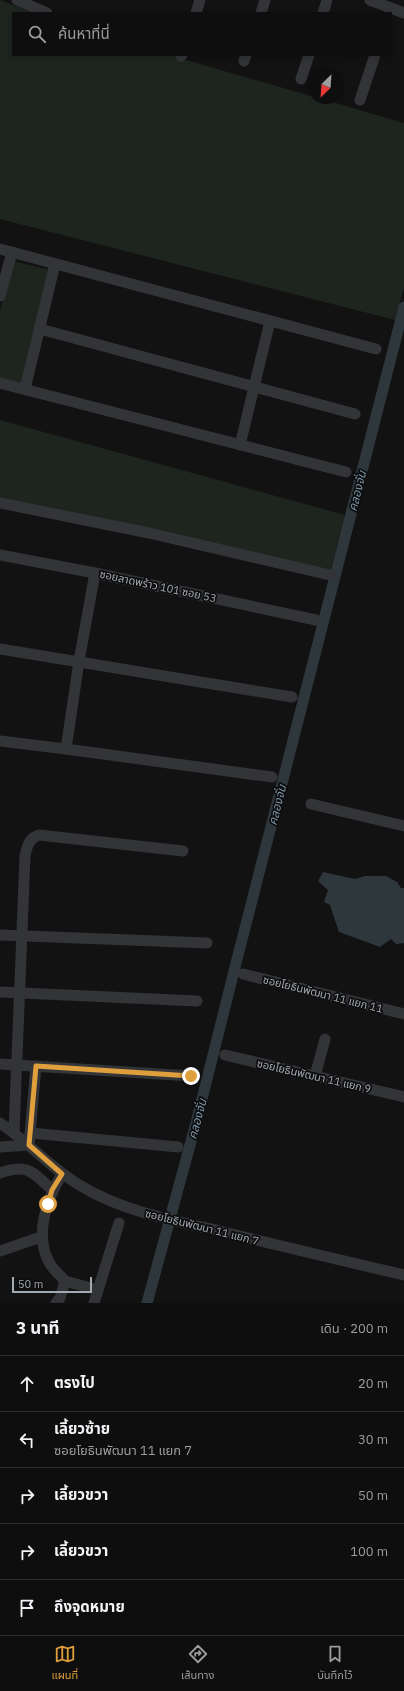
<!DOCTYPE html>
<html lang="th">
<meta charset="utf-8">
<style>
body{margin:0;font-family:"IBM Plex Sans","Noto Sans Thai",sans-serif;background:#171717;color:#f1f3f6}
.compass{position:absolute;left:308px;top:68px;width:36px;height:36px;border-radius:50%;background:#0e0e0e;box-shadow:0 2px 6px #0003;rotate:205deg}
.scale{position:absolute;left:12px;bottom:10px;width:80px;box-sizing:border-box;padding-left:4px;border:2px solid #a4aab2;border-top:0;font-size:11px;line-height:14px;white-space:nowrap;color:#a4aab2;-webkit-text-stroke:3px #0d0d0e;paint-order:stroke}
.stop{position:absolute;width:12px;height:12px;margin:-9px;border:3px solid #df9f3d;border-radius:50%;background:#fff}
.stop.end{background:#df9f3d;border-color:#fff;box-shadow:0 1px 4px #0008}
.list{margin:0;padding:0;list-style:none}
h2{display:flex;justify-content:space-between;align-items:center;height:52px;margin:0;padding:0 16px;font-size:17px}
h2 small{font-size:13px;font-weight:400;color:#9b9c9e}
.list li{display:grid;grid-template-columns:26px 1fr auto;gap:12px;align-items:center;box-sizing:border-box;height:56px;padding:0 16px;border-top:1px solid #2e2e2e}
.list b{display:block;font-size:15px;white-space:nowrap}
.list p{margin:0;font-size:13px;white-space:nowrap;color:#9b9c9e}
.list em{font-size:13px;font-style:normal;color:#9b9c9e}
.icon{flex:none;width:22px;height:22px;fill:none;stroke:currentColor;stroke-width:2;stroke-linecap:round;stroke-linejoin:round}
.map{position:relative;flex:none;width:404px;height:1303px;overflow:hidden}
.search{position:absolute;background:#0e0e0e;box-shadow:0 2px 6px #0003;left:12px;right:12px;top:12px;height:44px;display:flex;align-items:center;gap:10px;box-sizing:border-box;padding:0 14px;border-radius:0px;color:#9b9c9e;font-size:15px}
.sheet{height:332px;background:#0e0e0e}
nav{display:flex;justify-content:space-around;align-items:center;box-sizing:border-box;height:56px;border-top:1px solid #2e2e2e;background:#0e0e0e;font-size:11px;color:#9b9c9e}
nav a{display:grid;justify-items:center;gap:2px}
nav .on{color:#df9f3d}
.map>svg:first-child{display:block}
.green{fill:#1e251f}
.water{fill:#2e373c}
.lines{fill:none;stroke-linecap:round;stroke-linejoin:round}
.canal{stroke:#2e373c;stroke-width:11}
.minor{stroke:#333438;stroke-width:11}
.route{stroke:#df9f3d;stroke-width:5}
.labels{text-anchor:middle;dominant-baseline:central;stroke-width:3.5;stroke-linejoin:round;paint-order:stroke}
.street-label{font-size:11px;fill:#a4aab2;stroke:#0d0d0e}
.water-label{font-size:12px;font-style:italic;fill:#7e98ab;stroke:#0d0d0e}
</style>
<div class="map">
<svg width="404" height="1303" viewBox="0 0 404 1303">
<rect width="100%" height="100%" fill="#121213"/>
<g class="green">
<path d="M0,0l33,13h-20v42h156l235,68v164l-9,33 -395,-101z"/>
<path d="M13,261l37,9 -29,115 -21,-6v-68z"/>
<path d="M0,420l345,95 -15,57 -330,-72z"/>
</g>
<path class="water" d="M323,872l32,7 10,-3h21l11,6 4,6h3v55l-8,1 -5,-5 -11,8 -41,-15 -9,-27 -6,-3 4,-12 -10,-9z"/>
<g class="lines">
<path class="canal" d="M147,1303l49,-180 38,-152 170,-664"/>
<g class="minor">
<path d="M17,0l30,13"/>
<path d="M370,0l34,13"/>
<path d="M196,13l4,-13"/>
<path d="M261,13l4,-13"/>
<path d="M323,13l4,-13"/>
<path d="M181,56l1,-1"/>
<path d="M244,61l2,-6"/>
<path d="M301,79l8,-24"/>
<path d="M360,100l15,-45"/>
<path d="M0,249l376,100"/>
<path d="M0,296l12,-44"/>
<path d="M40,329l315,85"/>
<path d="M0,383l346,89"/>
<path d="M25,389l30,-125"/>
<path d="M240,445l30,-124"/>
<path d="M0,503l149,30 181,42"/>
<path d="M0,555l95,18 221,47"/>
<path d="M0,649l292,48"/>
<path d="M0,741l66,8 206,28"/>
<path d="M66,749l13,-88 16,-88"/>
<path d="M311,804l93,22"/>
<path d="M0,935l207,8"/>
<path d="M243,974l161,40"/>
<path d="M0,992l197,9"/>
<path d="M225,1055l179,42"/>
<path d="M0,1064l191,12"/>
<path d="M315,1076l10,-37"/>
<path d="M0,1123c29,19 51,46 81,63 43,26 95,35 143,46 60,15 120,29 180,43"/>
<path d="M14,1132l11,-276c2,-10 4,-18 14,-21l144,16"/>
<path d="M31,1133l147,14"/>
<path d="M0,1147l29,-2 7,-79"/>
<path d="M0,1173c27,-10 33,-1 52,17"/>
<path d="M0,1251l41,-14"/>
<path d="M65,1281l33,9 -4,13"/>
<path d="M98,1290l21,-67"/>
<path d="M56,1303l4,-5 5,-17c-5,-6 -12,-11 -16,-19 -15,-28 -2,-63 13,-88"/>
</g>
</g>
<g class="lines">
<path class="route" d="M48,1204l4,-14 10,-16 -33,-29 7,-79 155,10"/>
</g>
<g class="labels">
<g class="street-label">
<text transform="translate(158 586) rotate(12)">ซอยลาดพร้าว 101 ซอย 53</text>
<text transform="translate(323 994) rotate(14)">ซอยโยธินพัฒนา 11 แยก 11</text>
<text transform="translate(314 1076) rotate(13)">ซอยโยธินพัฒนา 11 แยก 9</text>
<text transform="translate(202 1227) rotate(14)">ซอยโยธินพัฒนา 11 แยก 7</text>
</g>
<g class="water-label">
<text transform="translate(357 491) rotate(-76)">คลองจั่น</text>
<text transform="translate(277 805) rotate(-76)">คลองจั่น</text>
<text transform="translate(197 1119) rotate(-75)">คลองจั่น</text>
</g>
</g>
</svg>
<svg class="compass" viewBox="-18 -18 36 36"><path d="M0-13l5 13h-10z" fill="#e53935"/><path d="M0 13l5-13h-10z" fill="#9b9c9e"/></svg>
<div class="scale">50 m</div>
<div class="stop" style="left:48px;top:1204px"></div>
<div class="stop end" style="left:191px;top:1076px"></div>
<div class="search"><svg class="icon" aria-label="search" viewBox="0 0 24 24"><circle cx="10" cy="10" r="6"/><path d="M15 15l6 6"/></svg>ค้นหาที่นี่</div>
</div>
<section class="sheet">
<h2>3 นาที<small>เดิน · 200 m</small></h2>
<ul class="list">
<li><svg class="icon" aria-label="ahead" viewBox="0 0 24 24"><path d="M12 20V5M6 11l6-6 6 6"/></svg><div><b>ตรงไป</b></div><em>20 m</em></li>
<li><svg class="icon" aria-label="left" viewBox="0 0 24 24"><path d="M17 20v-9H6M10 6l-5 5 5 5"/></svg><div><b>เลี้ยวซ้าย</b><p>ซอยโยธินพัฒนา 11 แยก 7</p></div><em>30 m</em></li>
<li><svg class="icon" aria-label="right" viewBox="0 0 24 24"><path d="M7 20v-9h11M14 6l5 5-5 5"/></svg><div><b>เลี้ยวขวา</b></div><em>50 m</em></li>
<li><svg class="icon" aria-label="right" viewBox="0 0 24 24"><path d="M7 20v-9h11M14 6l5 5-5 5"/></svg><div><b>เลี้ยวขวา</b></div><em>100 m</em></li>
<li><svg class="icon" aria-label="arrive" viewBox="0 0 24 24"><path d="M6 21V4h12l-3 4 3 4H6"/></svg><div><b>ถึงจุดหมาย</b></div></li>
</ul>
</section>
<nav>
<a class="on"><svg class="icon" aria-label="map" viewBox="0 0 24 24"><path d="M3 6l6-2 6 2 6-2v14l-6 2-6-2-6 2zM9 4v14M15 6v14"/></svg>แผนที่</a>
<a><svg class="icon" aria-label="directions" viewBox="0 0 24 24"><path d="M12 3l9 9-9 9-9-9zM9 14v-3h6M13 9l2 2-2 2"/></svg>เส้นทาง</a>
<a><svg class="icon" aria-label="saved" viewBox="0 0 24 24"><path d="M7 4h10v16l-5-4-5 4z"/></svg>บันทึกไว้</a>
</nav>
